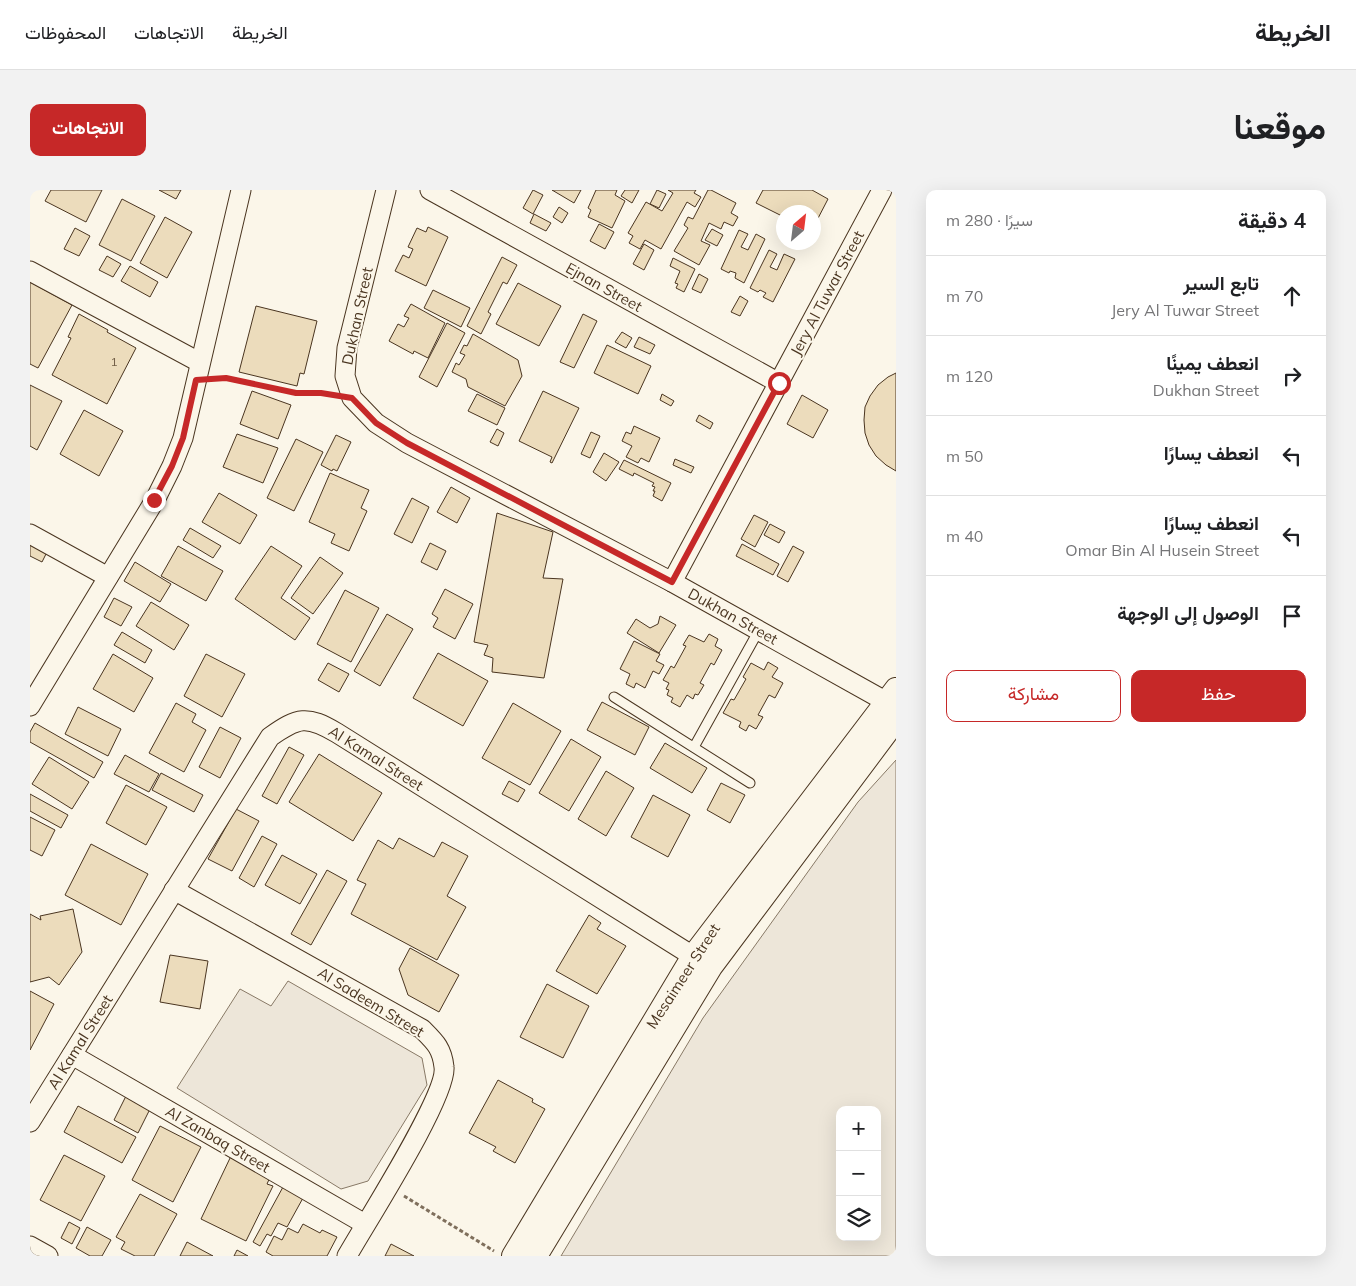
<!DOCTYPE html>
<html lang="ar">
<meta charset="utf-8">
<style>
body{margin:0;font-family:Mulish,Vazirmatn,sans-serif;background:#f2f2f2;color:#202124;direction:rtl}
.controls{position:absolute;right:15px;bottom:15px;display:grid;overflow:hidden;border-radius:10px;box-shadow:0 5px 20px #0002}
.controls button{width:45px;height:45px;display:grid;place-items:center;padding:0;border:0;border-bottom:1px solid #e0e0e0;background:#fff;color:#202124;font:25px sans-serif}
.compass{position:absolute;left:746px;top:15px;width:45px;height:45px;border-radius:50%;background:#fff;box-shadow:0 5px 20px #0002;rotate:28deg}
.stop{position:absolute;width:15px;height:15px;margin:-11px;border:4px solid #c62828;border-radius:50%;background:#fff}
.stop.end{background:#c62828;border-color:#fff;box-shadow:0 1px 5px #0008}
.list{margin:0;padding:0;list-style:none}
h2{display:flex;justify-content:space-between;align-items:center;height:65px;margin:0;padding:0 20px;font-size:21px}
h2 small{font-size:16px;font-weight:400;color:#757577}
.list li{display:grid;grid-template-columns:32px 1fr auto;gap:15px;align-items:center;box-sizing:border-box;height:80px;padding:0 20px;border-top:1px solid #e0e0e0}
.list b{display:block;font-size:19px;white-space:nowrap}
.list p{margin:0;font-size:16px;white-space:nowrap;color:#757577}
.list em{font-size:16px;font-style:normal;color:#757577}
.actions{display:flex;gap:10px;padding:15px 20px}
.actions a{flex:1;padding:11px 0;border:1px solid #c62828;border-radius:10px;text-align:center;font-size:18px;color:#c62828}
.actions .main{background:#c62828;color:#fff}
.icon{flex:none;width:28px;height:28px;fill:none;stroke:currentColor;stroke-width:2;stroke-linecap:round;stroke-linejoin:round}
.map{position:relative;flex:none;width:866px;height:1066px;overflow:hidden;direction:ltr;border-radius:10px}
header{display:flex;align-items:center;gap:30px;box-sizing:border-box;height:70px;padding:0 25px;background:#fff;border-bottom:1px solid #e0e0e0}
header strong{font-size:24px}
nav{display:flex;gap:28px;margin-inline-start:auto;font-size:18px}
.intro{display:flex;align-items:center;justify-content:space-between;box-sizing:border-box;height:120px;padding:0 30px}
h1{margin:0;font-size:35px}
.button{padding:12px 22px;border-radius:10px;background:#c62828;color:#fff;font-size:18px;font-weight:700}
main{display:flex;gap:30px;padding:0 30px}
aside{flex:1;background:#fff;border-radius:10px;box-shadow:0 5px 20px #0002}
.map>svg:first-child{display:block}
.green{fill:#ede6d9;stroke:#887966;fill-rule:evenodd}
.building{fill:#ecdcbc;stroke:#4a3520}
.lines{fill:none;stroke-linecap:round;stroke-linejoin:round}
.service-casing{stroke:#4a3520;stroke-width:11}
.minor-casing{stroke:#4a3520;stroke-width:21}
.tertiary-casing{stroke:#4a3520;stroke-width:24}
.path{stroke:#7f6f5c;stroke-width:3;stroke-dasharray:4 2.5;stroke-linecap:butt}
.service{stroke:#fbf6e9;stroke-width:9}
.minor{stroke:#fbf6e9;stroke-width:19}
.tertiary{stroke:#fbf6e9;stroke-width:22}
.route{stroke:#c62828;stroke-width:6}
.labels{text-anchor:middle;dominant-baseline:central;stroke-width:4;stroke-linejoin:round;paint-order:stroke}
.number-label{font-size:12px;fill:#725f47}
.street-label{font-size:15px;fill:#4a3520;stroke:#fbf6e9}
</style>
<header>
<strong>الخريطة</strong>
<nav><a>الخريطة</a><a>الاتجاهات</a><a>المحفوظات</a></nav>
</header>
<div class="intro"><h1>موقعنا</h1><a class="button">الاتجاهات</a></div>
<main>
<aside>
<h2>4 دقيقة<small>سيرًا · 280 m</small></h2>
<ul class="list">
<li><svg class="icon" aria-label="ahead" viewBox="0 0 24 24"><path d="M12 20V5M6 11l6-6 6 6"/></svg><div><b>تابع السير</b><p>Jery Al Tuwar Street</p></div><em>70 m</em></li>
<li><svg class="icon" aria-label="right" viewBox="0 0 24 24"><path d="M7 20v-9h11M14 6l5 5-5 5"/></svg><div><b>انعطف يمينًا</b><p>Dukhan Street</p></div><em>120 m</em></li>
<li><svg class="icon" aria-label="left" viewBox="0 0 24 24"><path d="M17 20v-9H6M10 6l-5 5 5 5"/></svg><div><b>انعطف يسارًا</b></div><em>50 m</em></li>
<li><svg class="icon" aria-label="left" viewBox="0 0 24 24"><path d="M17 20v-9H6M10 6l-5 5 5 5"/></svg><div><b>انعطف يسارًا</b><p>Omar Bin Al Husein Street</p></div><em>40 m</em></li>
<li><svg class="icon" aria-label="arrive" viewBox="0 0 24 24"><path d="M6 21V4h12l-3 4 3 4H6"/></svg><div><b>الوصول إلى الوجهة</b></div></li>
</ul>
<div class="actions"><a class="main">حفظ</a><a>مشاركة</a></div>
</aside>
<div class="map">
<svg width="866" height="1066" viewBox="0 0 866 1066">
<rect width="100%" height="100%" fill="#fbf6e9"/>
<g class="green">
<path d="M866,570v496h-335l142,-238 155,-216zM810,920h37v127h-37z"/>
<path d="M258,791l134,77 5,27 -59,96 -27,8 -164,-101 63,-99 31,17z"/>
</g>
<g class="building">
<path d="M21,0h51l-16,32 -41,-21z"/>
<path d="M129,0h22l-5,9z"/>
<path d="M503,0l10,5 -10,19 -10,-6z"/>
<path d="M522,0h29l-7,13z"/>
<path d="M566,0h21l-2,5 10,6 -13,27 -24,-11 3,-7 -3,-2z"/>
<path d="M595,0h14l-7,13 -11,-7z"/>
<path d="M627,0l9,4 -7,14 -9,-4z"/>
<path d="M638,0h28l-2,3 7,4 -6,10 -8,-5 -26,47 -16,-9 -5,9 -11,-6 4,-7 -5,-3 18,-31 16,9 11,-18z"/>
<path d="M678,0h3l25,13 -5,10 7,4 -5,9 -9,-4 -3,7 -12,-6 -8,18 9,4 -11,20 -25,-14 14,-23 -4,-3 4,-8 5,2z"/>
<path d="M733,0h49l16,9 -14,27v-14h-30v5l-28,-14z"/>
<path d="M92,9l33,17 -24,45 -32,-16z"/>
<path d="M529,17l9,6 -6,10 -9,-6z"/>
<path d="M504,24l17,9 -5,8 -16,-8z"/>
<path d="M135,27l27,15 -25,46 -27,-15z"/>
<path d="M569,34l15,8 -9,17 -15,-8z"/>
<path d="M398,37l20,10 -22,49 -31,-15 8,-16 6,3 4,-9 -5,-2 9,-19 9,4z"/>
<path d="M45,38l15,8 -11,20 -15,-7z"/>
<path d="M682,39l11,6 -6,11 -12,-6z"/>
<path d="M709,40l9,4 -7,13 7,3 8,-16 9,5 -21,44 -9,-5 1,-5 -6,-2 -1,2 -8,-4z"/>
<path d="M614,54l10,6 -10,20 -11,-6z"/>
<path d="M739,60l8,4 -7,13 7,3 7,-16 11,5 -22,43 -10,-5 3,-4 -6,-3 -2,2 -8,-4z"/>
<path d="M77,66l14,8 -8,13 -14,-7z"/>
<path d="M472,67l15,8 -10,19 -4,-2 -15,30 3,2 -10,20 -14,-8z"/>
<path d="M643,68l22,11 -11,23 -8,-4 2,-4 -3,-1 5,-12 -10,-5z"/>
<path d="M100,76l28,16 -8,15 -29,-16z"/>
<path d="M669,84l9,5 -7,14 -9,-4z"/>
<path d="M0,92l42,23 -34,63 -8,-4z"/>
<path d="M488,93l43,23 -22,40 -43,-22z"/>
<path d="M403,100l37,18 -9,19 -37,-19z"/>
<path d="M710,106l8,5 -8,15 -9,-4z"/>
<path d="M381,114l34,19 -17,35 -14,-7 -1,3 -24,-13 9,-17 6,3 5,-9 -5,-2z"/>
<path d="M226,116l61,15 -13,53 -4,-1 -3,13 -58,-14z"/>
<path d="M49,124l29,16 -1,2 29,16 -29,56 -55,-29 19,-37 -3,-1z"/>
<path d="M553,124l14,7 -23,47 -14,-6z"/>
<path d="M417,133l18,10 -28,54 -18,-10z"/>
<path d="M592,142l10,6 -6,10 -11,-6z"/>
<path d="M443,144l45,26 4,16 -17,30 -37,-19 -2,-8 -14,-7 4,-9 3,2 6,-10 -5,-2 4,-8 3,1z"/>
<path d="M609,147l16,8 -5,9 -16,-7z"/>
<path d="M577,155l44,21 -13,28 -44,-21z"/>
<path d="M866,183v98l-10,-6 -10,-9 -7,-11 -4,-12 -1,-13 1,-13 5,-11 8,-11 10,-8z"/>
<path d="M0,195l32,16 -25,49 -7,-4z"/>
<path d="M222,201l39,14 -13,34 -38,-15z"/>
<path d="M513,201l36,17 -27,55 -2,-1 2,-5 -33,-16z"/>
<path d="M447,204l28,14 -8,17 -29,-14z"/>
<path d="M632,204l12,7 -3,5 -11,-6z"/>
<path d="M772,205l26,15 -15,28 -26,-14z"/>
<path d="M54,220l39,21 -24,45 -39,-22z"/>
<path d="M669,225l14,8 -3,6 -14,-8z"/>
<path d="M604,236l26,12 -11,24 -8,-4 -3,5 -12,-6 6,-11 -10,-5 4,-9 5,2z"/>
<path d="M467,239l7,4 -6,13 -8,-4z"/>
<path d="M561,242l9,4 -10,22 -9,-4z"/>
<path d="M207,244l41,14 -15,35 -40,-16z"/>
<path d="M306,245l15,7 -14,29 -4,-2 -1,2 -11,-6z"/>
<path d="M266,249l27,13 -29,59 -27,-13z"/>
<path d="M574,263l15,9 -13,19 -13,-9z"/>
<path d="M645,269l19,8 -3,6 -18,-8z"/>
<path d="M594,270l47,23 -9,18 -9,-5 2,-5h-2l2,-4 -3,-1 2,-3 -20,-10 -1,3 -14,-7z"/>
<path d="M300,283l39,17 -8,18 6,3 -18,40 -18,-8 4,-9 -26,-12z"/>
<path d="M421,297l19,11 -13,25 -20,-11z"/>
<path d="M189,303l38,22 -17,29 -38,-22z"/>
<path d="M382,308l17,9 -17,36 -18,-9z"/>
<path d="M467,323l56,19 -10,46 20,1 -19,99 -52,-6 1,-14 -9,-3 4,-10 -14,-3z"/>
<path d="M724,325l14,7 -13,25 -14,-8z"/>
<path d="M740,334l15,8 -6,11 -15,-8z"/>
<path d="M160,338l31,18 -8,12 -30,-18z"/>
<path d="M0,348l19,10 -7,14 -12,-6z"/>
<path d="M400,353l16,8 -9,19 -16,-8z"/>
<path d="M712,354l37,20 -6,11 -37,-19z"/>
<path d="M148,356l45,25 -17,30 -45,-25z"/>
<path d="M241,356l31,20 -21,32 29,20 -15,22 -60,-41z"/>
<path d="M763,356l11,6 -16,30 -11,-6z"/>
<path d="M290,367l23,16 -30,41 -22,-16z"/>
<path d="M105,372l36,22 -11,18 -36,-21z"/>
<path d="M415,399l28,15 -18,35 -22,-12 5,-9 -6,-4z"/>
<path d="M315,400l34,18 -28,54 -34,-18z"/>
<path d="M84,408l18,9 -11,19 -17,-9z"/>
<path d="M121,412l38,23 -15,25 -38,-24z"/>
<path d="M357,424l26,15 -33,57 -26,-15z"/>
<path d="M630,426l16,9 -17,28 -32,-20 9,-14 14,9 8,-4z"/>
<path d="M92,442l30,18 -7,13 -31,-18z"/>
<path d="M679,444l9,5 -3,7 7,4 -8,15 -3,-2 -11,20 4,2 -6,10 -3,-1 -2,5 -6,-4 -7,12 -9,-5 2,-4 -6,-3 2,-5 -3,-1 3,-6 -6,-3 8,-14 3,2 12,-22 -3,-1 6,-10 15,7z"/>
<path d="M604,451l26,13 -4,7 8,4 -5,9 -6,-3 -8,17 -9,-5 -2,5 -8,-4 4,-10 -10,-5z"/>
<path d="M408,463l50,28 -25,45 -50,-28z"/>
<path d="M83,464l40,24 -19,34 -41,-23z"/>
<path d="M176,464l39,20 -23,43 -38,-21z"/>
<path d="M738,472l10,6 -6,9 11,6 -8,15 -6,-3 -11,20 5,2 -7,12 -7,-4 -3,6 -7,-4 2,-5 -18,-9 8,-14 3,1 12,-21 -3,-2 8,-14 13,7z"/>
<path d="M298,473l21,11 -10,18 -21,-12z"/>
<path d="M572,512l47,25 -14,28 -48,-25z"/>
<path d="M146,513l20,11 -4,8 14,8 -22,42 -35,-19z"/>
<path d="M483,513l48,28 -31,54 -48,-27z"/>
<path d="M48,517l43,22 -13,27 -43,-22z"/>
<path d="M5,533l68,39 -9,16 -64,-36v-10z"/>
<path d="M190,537l21,11 -21,40 -21,-11z"/>
<path d="M541,549l30,18 -32,54 -30,-18z"/>
<path d="M635,553l42,25 -15,25 -42,-25z"/>
<path d="M259,557l15,8 -27,49 -15,-8z"/>
<path d="M289,564l63,39 -29,48 -64,-39z"/>
<path d="M95,565l34,19 -10,18 -35,-18z"/>
<path d="M19,567l40,25 -17,27 -40,-25z"/>
<path d="M576,581l28,17 -28,48 -28,-17z"/>
<path d="M131,583l42,22 -9,17 -42,-22z"/>
<path d="M479,591l16,9 -7,12 -16,-8z"/>
<path d="M691,593l24,12 -15,28 -23,-13z"/>
<path d="M96,595l41,22 -21,38 -40,-22z"/>
<path d="M0,604l38,21 -7,13 -31,-17z"/>
<path d="M623,605l37,20 -22,42 -37,-20z"/>
<path d="M206,619l23,12 -27,50 -24,-12z"/>
<path d="M0,627l25,13 -13,26 -12,-6z"/>
<path d="M232,646l15,8 -23,43 -15,-9z"/>
<path d="M369,648l35,19 8,-15 26,14 -21,40 19,11 -29,53 -86,-46 15,-30 -9,-4 21,-40 15,9z"/>
<path d="M61,654l57,30 -27,51 -56,-30z"/>
<path d="M252,665l35,19 -17,30 -35,-19z"/>
<path d="M297,680l20,11 -36,64 -20,-11z"/>
<path d="M43,719l9,43 -23,33 -10,-8 -19,5v-68l11,6 -1,-4z"/>
<path d="M559,725l12,8 -4,6 29,17 -29,48 -41,-23z"/>
<path d="M380,758l49,27 -20,37 -31,-17 -9,-26z"/>
<path d="M140,765l38,6 -8,48 -40,-7z"/>
<path d="M517,794l42,22 -26,52 -43,-21z"/>
<path d="M0,801l24,13 -24,46z"/>
<path d="M468,890l35,19 -1,3 13,7 -30,54 -22,-12 3,-4 -27,-14z"/>
<path d="M97,904l24,13 -13,26 -24,-13z"/>
<path d="M48,916l58,31 -14,26 -58,-31z"/>
<path d="M130,936l41,21 -28,55 -41,-22z"/>
<path d="M34,965l41,21 -24,45 -41,-21z"/>
<path d="M201,966l40,19 -4,9 6,2 -27,55 -45,-22z"/>
<path d="M253,997l20,11 -16,29 -9,-4 -7,13 -4,-2 -7,12 -7,-4z"/>
<path d="M110,1004l37,20 -23,42h-19l-14,-7 4,-7 -9,-5z"/>
<path d="M39,1032l11,6 -8,16 -11,-6z"/>
<path d="M273,1034l17,9 2,-3 15,7 -10,19h-54l-7,-4 8,-16 8,4 6,-12 10,5z"/>
<path d="M57,1037l24,13 -9,16h-12l-14,-8z"/>
<path d="M157,1052l26,14h-33z"/>
<path d="M361,1054l23,12h-29z"/>
<path d="M207,1060l11,6h-14z"/>
</g>
<g class="lines">
<g class="service-casing">
<g id="service">
<path d="M584,507l136,86"/>
<path d="M664,557l65,-117"/>
</g>
</g>
<g class="minor-casing">
<g id="minor">
<path d="M356,0l-39,158 -2,28 7,22 24,25 31,20 265,139 213,119 11,11"/>
<path d="M400,0l349,193"/>
<path d="M0,81l169,91"/>
<path d="M0,344l78,43"/>
<path d="M642,392l210,-392"/>
<path d="M0,516l125,-206 17,-34 11,-28 58,-248"/>
<path d="M144,700l248,139c13,13 20,19 22,38 4,28 -79,157 -97,189"/>
<path d="M42,865l293,169"/>
<path d="M0,932l240,-385c28,-20 37,-22 67,-4l367,230"/>
<path d="M0,1056l18,10"/>
</g>
</g>
<g class="tertiary-casing">
<g id="tertiary">
<path d="M483,1066l180,-300 203,-267"/>
<path d="M506,1066l175,-289 185,-247"/>
</g>
</g>
<g class="path">
<path d="M187,188h9l70,15 35,2"/>
<path d="M374,1006l90,55"/>
</g>
<use href="#service" class="service"/>
<use href="#minor" class="minor"/>
<use href="#tertiary" class="tertiary"/>
</g>
<g class="lines">
<path class="route" d="M124,310l18,-34 11,-28 13,-58 30,-2 70,15h25l31,5 24,25 31,20 265,139 107,-199"/>
</g>
<g class="labels">
<g class="number-label">
<text x="84" y="171">1</text>
</g>
<g class="street-label">
<text transform="translate(574 97) rotate(29)">Ejnan Street</text>
<text transform="translate(797 103) rotate(-62)">Jery Al Tuwar Street</text>
<text transform="translate(327 126) rotate(-78)">Dukhan Street</text>
<text transform="translate(703 426) rotate(29)">Dukhan Street</text>
<text transform="translate(346 568) rotate(32)">Al Kamal Street</text>
<text transform="translate(653 786) rotate(-57)">Mesaimeer Street</text>
<text transform="translate(341 812) rotate(31)">Al Sadeem Street</text>
<text transform="translate(50 852) rotate(-58)">Al Kamal Street</text>
<text transform="translate(188 949) rotate(30)">Al Zanbaq Street</text>
</g>
</g>
</svg>
<div class="controls">
<button>+</button>
<button>−</button>
<button><svg class="icon" aria-label="layers" viewBox="0 0 24 24"><path d="M12 4l9 5-9 5-9-5zM3 14l9 5 9-5"/></svg></button>
</div>
<svg class="compass" viewBox="-18 -18 36 36"><path d="M0-13l5 13h-10z" fill="#e53935"/><path d="M0 13l5-13h-10z" fill="#757577"/></svg>
<div class="stop" style="left:749px;top:193px"></div>
<div class="stop end" style="left:124px;top:310px"></div>
</div>
</main>
